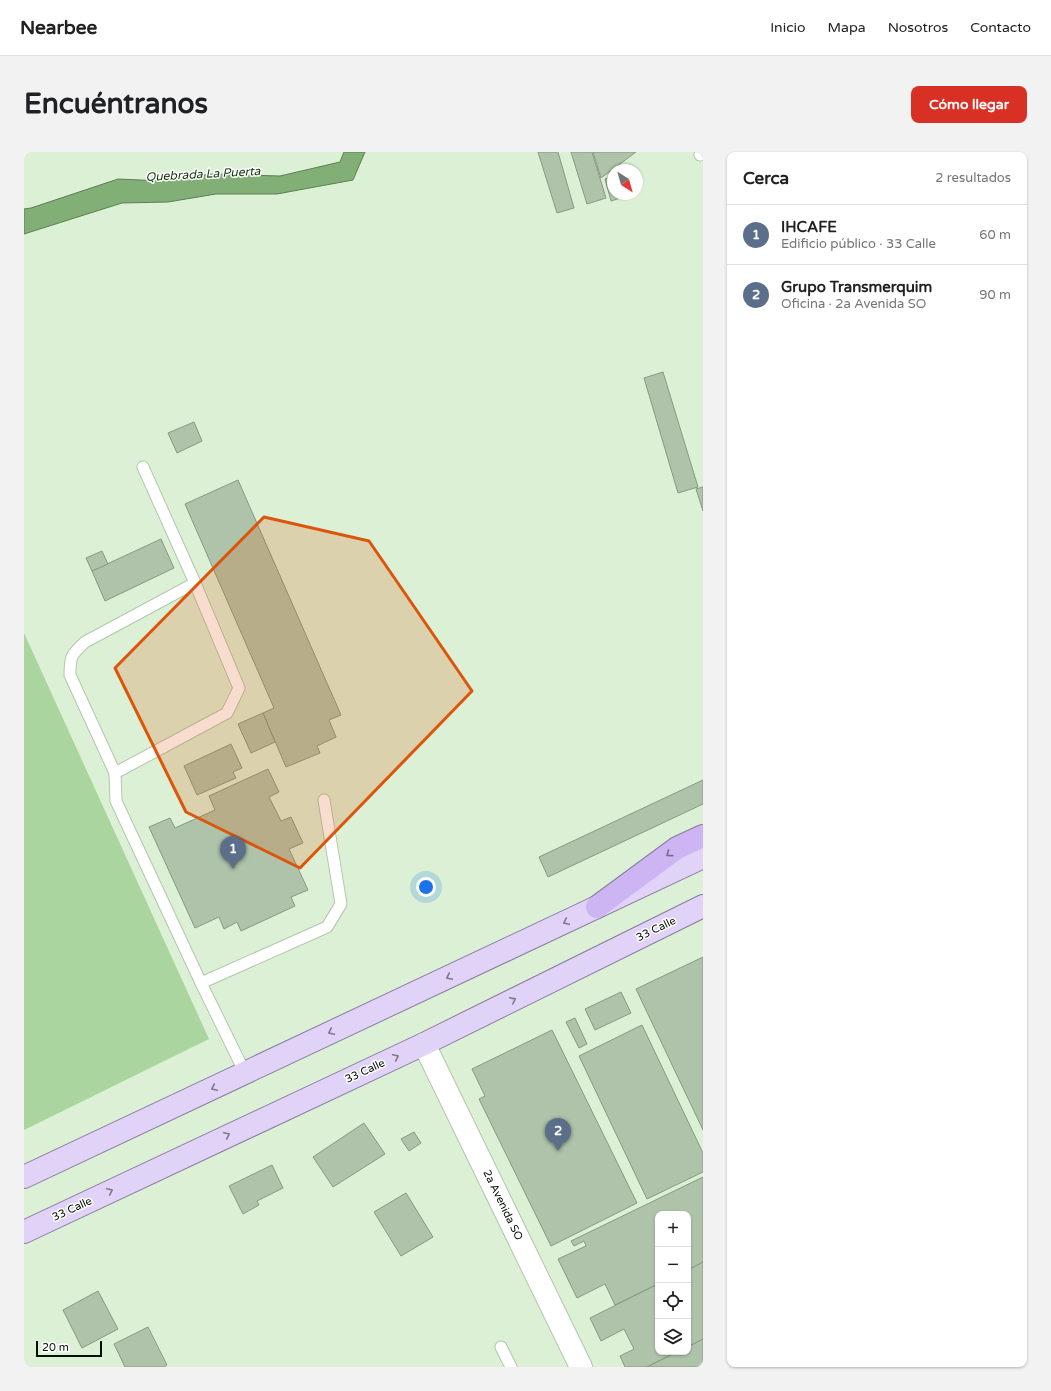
<!DOCTYPE html>
<html lang="es">
<meta charset="utf-8">
<style>
body{margin:0;font-family:"Varela Round",sans-serif;background:#f2f2f2;color:#202124}
.controls{position:absolute;right:12px;bottom:12px;display:grid;overflow:hidden;border-radius:8px;box-shadow:0 1px 3px #0004}
.controls button{width:36px;height:36px;display:grid;place-items:center;padding:0;border:0;border-bottom:1px solid #e0e0e0;background:#fff;color:#202124;font:20px sans-serif}
.compass{position:absolute;left:583px;top:12px;width:36px;height:36px;border-radius:50%;background:#fff;box-shadow:0 1px 3px #0004;rotate:143deg}
.scale{position:absolute;left:12px;bottom:10px;width:66px;box-sizing:border-box;padding-left:4px;border:2px solid #070e06;border-top:0;font-size:11px;line-height:14px;white-space:nowrap;color:#070e06;-webkit-text-stroke:3px #fff;paint-order:stroke}
.you{position:absolute;left:402px;top:735px;width:14px;height:14px;margin:-10px;border:3px solid #fff;border-radius:50%;background:#1a73e8;box-shadow:0 0 0 6px #1a73e833}
.badge{display:grid;place-items:center;width:26px;height:26px;border-radius:50%;background:#d93025;color:#fff;font-size:13px;font-weight:700}
.pin{position:absolute;translate:-50% -33px;filter:drop-shadow(0 1px 2px #0008)}
.pin::after{content:'';position:absolute;top:21px;width:14px;height:12px;background:inherit;clip-path:polygon(0 0,100% 0,50% 100%)}
.list{margin:0;padding:0;list-style:none}
h2{display:flex;justify-content:space-between;align-items:center;height:52px;margin:0;padding:0 16px;font-size:17px}
h2 small{font-size:13px;font-weight:400;color:#757577}
.list li{display:grid;grid-template-columns:26px 1fr auto;gap:12px;align-items:center;box-sizing:border-box;height:60px;padding:0 16px;border-top:1px solid #e0e0e0}
.list b{display:block;font-size:15px;white-space:nowrap}
.list p{margin:0;font-size:13px;white-space:nowrap;color:#757577}
.list em{font-size:13px;font-style:normal;color:#757577}
.icon{flex:none;width:22px;height:22px;fill:none;stroke:currentColor;stroke-width:2;stroke-linecap:round;stroke-linejoin:round}
.map{position:relative;flex:none;width:679px;height:1215px;overflow:hidden;border-radius:8px}
header{display:flex;align-items:center;gap:24px;box-sizing:border-box;height:56px;padding:0 20px;background:#fff;border-bottom:1px solid #e0e0e0}
header strong{font-size:19px}
nav{display:flex;gap:22px;margin-inline-start:auto;font-size:14px}
.intro{display:flex;align-items:center;justify-content:space-between;box-sizing:border-box;height:96px;padding:0 24px}
h1{margin:0;font-size:28px}
.button{padding:10px 18px;border-radius:8px;background:#d93025;color:#fff;font-size:14px;font-weight:700}
main{display:flex;gap:24px;padding:0 24px}
aside{flex:1;background:#fff;border-radius:8px;box-shadow:0 1px 3px #0004}
.map>svg:first-child{display:block}
.green{fill:#abd59f}
.water{fill:#82af76;stroke:#5d7f54}
.building{fill:#aec3a9;stroke:#869a81}
.lines{fill:none;stroke-linecap:round;stroke-linejoin:round}
.lane-casing{stroke:#b2c7ad;stroke-width:13}
.street-casing{stroke:#b2c7ad;stroke-width:24}
.primary-casing{stroke:#887ba1;stroke-width:24}
.highway-casing{stroke:#887ba1;stroke-width:24}
.lane{stroke:#fff;stroke-width:11}
.street{stroke:#fff;stroke-width:22}
.primary{stroke:#e1d3f8;stroke-width:22}
.highway{stroke:#cdb5f4;stroke-width:22}
.oneway{stroke:#746a89}
.oneway2{stroke:#7f7a8b}
.marked{fill:#dd550c;fill-opacity:0.2;stroke:#dd550c;stroke-width:3;stroke-linejoin:round}
.labels{text-anchor:middle;dominant-baseline:central;stroke-width:3;stroke-linejoin:round;paint-order:stroke}
.street-label{font-size:11px;fill:#070e06;stroke:#fff}
.water-label{font-size:12px;font-style:italic;fill:#14330b;stroke:#fff}
</style>
<header>
<strong>Nearbee</strong>
<nav><a>Inicio</a><a>Mapa</a><a>Nosotros</a><a>Contacto</a></nav>
</header>
<div class="intro"><h1>Encuéntranos</h1><a class="button">Cómo llegar</a></div>
<main>
<div class="map">
<svg width="679" height="1215" viewBox="0 0 679 1215">
<rect width="100%" height="100%" fill="#dbf0d5"/>
<path class="green" d="M0,481l185,406 -185,91z"/>
<path class="water" d="M320,0h21l-12,28 -76,14h-61l-48,8 -46,1 -98,31v-25l7,-1 87,-29 45,2 49,-7 68,2 60,-14z"/>
<g class="building">
<path d="M514,0h20l16,56 -17,5z"/>
<path d="M547,0h21l14,46 -19,6z"/>
<path d="M569,0h43l-35,26z"/>
<path d="M589,25v17h16l1,1 -19,6 -6,-22z"/>
<path d="M639,220l35,115 -20,6 -34,-115z"/>
<path d="M170,270l8,19 -25,12 -9,-20z"/>
<path d="M214,328l103,235 -12,5 7,17 -19,9 3,7 -34,14 -23,-54 11,-5 -89,-204z"/>
<path d="M679,335v24l-7,-22z"/>
<path d="M137,387l13,29 -69,33 -13,-30z"/>
<path d="M78,399l6,13 -16,7 -6,-13z"/>
<path d="M239,561l12,29 -24,11 -13,-29z"/>
<path d="M207,592l11,24 -9,4 3,6 -39,17 -13,-29z"/>
<path d="M244,617l11,23 -10,5 12,24 10,-4 12,26 -14,6 19,41 -17,7 4,9 -54,25 -4,-9 -13,7 -5,-12 -24,11 -46,-101 21,-9 5,10 40,-18 -6,-14z"/>
<path d="M679,628v24l-155,73 -9,-20z"/>
<path d="M679,805v173l-67,-141z"/>
<path d="M597,840l10,21 -36,17 -10,-21z"/>
<path d="M551,866l12,26 -8,4 -13,-26z"/>
<path d="M618,873l61,128v19l-56,27 -68,-143z"/>
<path d="M528,878l85,173 -86,43 -72,-147 6,-3 -13,-27z"/>
<path d="M340,971l21,31 -52,33 -20,-30z"/>
<path d="M390,980l7,11 -12,8 -8,-12z"/>
<path d="M248,1013l11,23 -26,13 2,4 -16,9 -14,-28z"/>
<path d="M679,1025v85l-15,8v-56h-30v70l-43,21 -10,-21 -28,14 -19,-39 28,-13 -2,-5 -10,5 -3,-5z"/>
<path d="M382,1041l27,44 -32,19 -27,-44z"/>
<path d="M679,1110v77l-15,8v-77z"/>
<path d="M634,1132v68h19l-30,15h-22l-5,-11 14,-7 -10,-20 -23,12 -11,-23z"/>
<path d="M74,1139l20,38 -36,19 -19,-38z"/>
<path d="M124,1175l19,38 -3,2h-39l-11,-23z"/>
<path d="M679,1187v28h-56l30,-15h11v-5z"/>
</g>
<g class="lines">
<g class="lane-casing">
<g id="lane">
<path d="M676,3l2,-3"/>
<path d="M119,315l52,116 44,105 -12,25 -112,60 1,28 85,182 44,90"/>
<path d="M91,621l-45,-98c0,-19 1,-20 15,-33l110,-59"/>
<path d="M177,831l126,-56 14,-23 -17,-104"/>
<path d="M477,1195l10,20"/>
</g>
</g>
<g class="street-casing">
<path id="street" d="M400,892l157,323"/>
</g>
<g class="primary-casing">
<g id="primary">
<path d="M0,1025l679,-320"/>
<path d="M0,1080l400,-188 279,-138"/>
</g>
</g>
<g class="highway-casing">
<path id="highway" d="M573,755l80,-59 26,-12"/>
</g>
<use href="#lane" class="lane"/>
<use href="#street" class="street"/>
<use href="#primary" class="primary"/>
<use href="#highway" class="highway"/>
</g>
<defs><path id="oneway-chevron" d="M-2-3.5L2.5 0L-2 3.5" fill="none" stroke-width="1.6" stroke-linecap="round" stroke-linejoin="round"/></defs>
<use class="oneway" href="#oneway-chevron" transform="translate(645 702) rotate(144)"/>
<g class="oneway2">
<use href="#oneway-chevron" transform="translate(542 770) rotate(155)"/>
<use href="#oneway-chevron" transform="translate(425 825) rotate(155)"/>
<use href="#oneway-chevron" transform="translate(489 848) rotate(-26)"/>
<use href="#oneway-chevron" transform="translate(307 880) rotate(155)"/>
<use href="#oneway-chevron" transform="translate(372 905) rotate(-25)"/>
<use href="#oneway-chevron" transform="translate(190 936) rotate(155)"/>
<use href="#oneway-chevron" transform="translate(203 983) rotate(-25)"/>
<use href="#oneway-chevron" transform="translate(86 1039) rotate(-25)"/>
</g>
<path class="marked" d="M240,365l105,24 103,150 -172,177 -114,-56 -71,-144z"/>
<g class="labels">
<g class="street-label">
<text transform="translate(632 777) rotate(-26)">33 Calle</text>
<text transform="translate(341 919) rotate(-25)">33 Calle</text>
<text transform="translate(479 1053) rotate(64)">2a Avenida SO</text>
<text transform="translate(48 1057) rotate(-25)">33 Calle</text>
</g>
<g class="water-label">
<text transform="translate(179 22) rotate(-3)">Quebrada La Puerta</text>
</g>
</g>
</svg>
<div class="controls">
<button>+</button>
<button>−</button>
<button><svg class="icon" aria-label="locate" viewBox="0 0 24 24"><circle cx="12" cy="12" r="6"/><path d="M12 2v4M12 18v4M2 12h4M18 12h4"/></svg></button>
<button><svg class="icon" aria-label="layers" viewBox="0 0 24 24"><path d="M12 4l9 5-9 5-9-5zM3 14l9 5 9-5"/></svg></button>
</div>
<svg class="compass" viewBox="-18 -18 36 36"><path d="M0-13l5 13h-10z" fill="#e53935"/><path d="M0 13l5-13h-10z" fill="#757577"/></svg>
<div class="scale">20 m</div>
<div class="you"></div>
<div class="pin badge" style="left:209px;top:717px;background:#5c6f8a">1</div>
<div class="pin badge" style="left:534px;top:999px;background:#5c6f8a">2</div>
</div>
<aside>
<h2>Cerca<small>2 resultados</small></h2>
<ul class="list">
<li><span class="badge" style="background:#5c6f8a">1</span><div><b>IHCAFE</b><p>Edificio público · 33 Calle</p></div><em>60 m</em></li>
<li><span class="badge" style="background:#5c6f8a">2</span><div><b>Grupo Transmerquim</b><p>Oficina · 2a Avenida SO</p></div><em>90 m</em></li>
</ul>
</aside>
</main>
